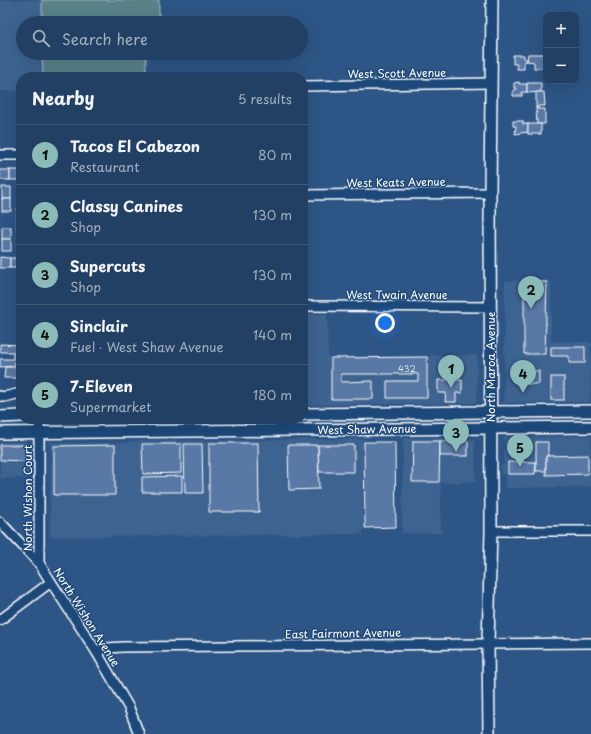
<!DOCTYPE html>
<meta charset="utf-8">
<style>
body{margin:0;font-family:"Playpen Sans",sans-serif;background:#2e4b6d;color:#f1f3f6}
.controls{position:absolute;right:12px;top:12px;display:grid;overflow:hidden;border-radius:8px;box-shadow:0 4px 16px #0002}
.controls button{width:36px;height:36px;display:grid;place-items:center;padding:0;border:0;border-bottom:1px solid #3f5978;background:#224064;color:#f1f3f6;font:20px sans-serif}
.you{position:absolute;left:385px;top:323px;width:14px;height:14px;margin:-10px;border:3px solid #fff;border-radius:50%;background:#1a73e8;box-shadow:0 0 0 6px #1a73e833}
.badge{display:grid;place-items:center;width:26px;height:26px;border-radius:50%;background:#8bbbb9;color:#111;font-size:13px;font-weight:700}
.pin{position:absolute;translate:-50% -33px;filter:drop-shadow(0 1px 2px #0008)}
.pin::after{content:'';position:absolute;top:21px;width:14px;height:12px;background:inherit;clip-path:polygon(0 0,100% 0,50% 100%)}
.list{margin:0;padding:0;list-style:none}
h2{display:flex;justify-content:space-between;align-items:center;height:52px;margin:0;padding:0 16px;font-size:17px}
h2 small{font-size:13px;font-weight:400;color:#a2afbf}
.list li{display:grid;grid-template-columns:26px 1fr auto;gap:12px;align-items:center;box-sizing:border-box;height:60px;padding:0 16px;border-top:1px solid #3f5978}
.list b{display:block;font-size:15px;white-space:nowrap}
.list p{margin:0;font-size:13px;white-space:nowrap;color:#a2afbf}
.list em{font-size:13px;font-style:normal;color:#a2afbf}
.icon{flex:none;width:22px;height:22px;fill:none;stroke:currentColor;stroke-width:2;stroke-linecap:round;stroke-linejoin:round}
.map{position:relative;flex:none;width:591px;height:734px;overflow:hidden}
.search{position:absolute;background:#224064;box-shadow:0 4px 16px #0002;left:16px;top:16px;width:292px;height:44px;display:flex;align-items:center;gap:10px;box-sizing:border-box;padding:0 14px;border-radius:22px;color:#a2afbf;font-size:15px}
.panel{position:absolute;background:#224064;box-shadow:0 4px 16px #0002;left:16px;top:72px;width:292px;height:352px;border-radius:16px}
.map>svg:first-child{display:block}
.built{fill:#3e6391}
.green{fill:#588188;stroke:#acc0c4}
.building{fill:#5978a5;stroke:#fff}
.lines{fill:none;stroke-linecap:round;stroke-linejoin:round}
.minor-casing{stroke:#fff;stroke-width:12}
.major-casing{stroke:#fff;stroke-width:14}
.minor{stroke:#1f4a7a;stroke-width:9}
.major{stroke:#1f4a7a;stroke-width:11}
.labels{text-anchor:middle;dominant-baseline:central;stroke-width:3;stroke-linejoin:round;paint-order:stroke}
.number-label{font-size:9px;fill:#d6dde8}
.street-label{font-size:11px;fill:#fff;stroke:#1f4a7a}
</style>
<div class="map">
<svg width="591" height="734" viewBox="0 0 591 734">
<rect width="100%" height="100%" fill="#2d5585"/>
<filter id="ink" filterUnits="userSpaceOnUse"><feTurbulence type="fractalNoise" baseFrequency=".025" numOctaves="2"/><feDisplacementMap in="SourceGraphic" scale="8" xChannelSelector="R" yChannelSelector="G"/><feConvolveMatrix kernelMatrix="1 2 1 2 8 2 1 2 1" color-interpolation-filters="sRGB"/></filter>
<g filter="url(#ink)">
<g class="built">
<path d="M0,0h42v23h-19v30h19l1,24h-22v14h-21z"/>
<path d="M505,281h46v61h40l-1,60 -86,1z"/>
<path d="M303,314h24l1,43 149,-2v48l-174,2z"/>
<path d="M591,436v51l-86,1v-14h-4v-9h3v-28z"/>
<path d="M403,438h66l6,3 1,41 -35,1v50h-39z"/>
<path d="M364,439l-1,95 -313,3 1,-95 10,1h64l6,-2z"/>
<path d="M0,442h25l3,1 2,3v32h-30z"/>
</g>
<g class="green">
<rect x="42" y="0" width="117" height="23"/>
<path d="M42,53h104v21h4v3h-107z"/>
</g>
<g class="building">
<path d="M528,54h17v12h-2l-1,2h-8v-6l-7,-1z"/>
<path d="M513,55h11v4h3v2l-3,1v7h-7v-5h-4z"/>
<path d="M519,82v2h8v8h-5v4h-9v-6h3v-2h-2v-5z"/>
<path d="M527,83h14v9l-14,1z"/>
<path d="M536,92h8l1,14h-7v2h-2z"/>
<path d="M536,108h2v1h7v15h-8z"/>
<path d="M513,121h10v3h5v8l-13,2 1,-8h-3z"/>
<rect x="528" y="124" width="13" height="10"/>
<rect x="0" y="170" width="10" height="10"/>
<rect x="10" y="170" width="10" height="10"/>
<rect x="2" y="187" width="9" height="12"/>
<rect x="2" y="199" width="9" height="12"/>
<rect x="17" y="209" width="4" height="10"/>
<rect x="17" y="219" width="4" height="10"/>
<rect x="2" y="227" width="9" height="12"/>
<rect x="2" y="239" width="9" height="12"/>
<path d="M0,257l10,1v10h-10z"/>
<rect x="10" y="258" width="10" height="10"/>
<path d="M524,282h23l-2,72h-21z"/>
<path d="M0,344l21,1v17h-6v4l-15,1v-8h13v-7h-13z"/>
<path d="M551,347h34v16h-16v-7h-18z"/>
<path d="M427,357v41h-40v-17h31v-7h-77v8l32,-1v18h-42v-41z"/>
<path d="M5,367h14v11h-15z"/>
<path d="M516,371h23v13h-22z"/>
<rect x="551" y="377" width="13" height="23"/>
<path d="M438,380h24v13h-6v9h-11l1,-9h-8z"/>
<path d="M413,441h27l-1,41h-27z"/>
<rect x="440" y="441" width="28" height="15"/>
<path d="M364,442h31l1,85 -31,1z"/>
<path d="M536,442h12v14h-2v15h-10z"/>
<path d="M209,443h49l1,69h-50z"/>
<path d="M142,444h39v29l-38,1z"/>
<path d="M184,444h18l1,49h-18z"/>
<path d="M0,445h25v16l-25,-1z"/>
<path d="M115,445v50h-61v-49z"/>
<path d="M288,445h30l1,44 -30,1z"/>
<path d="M318,445h36v27h-35z"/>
<path d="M588,455v19l-42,1v-19z"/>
<path d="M508,462h28l-1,12h-27z"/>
<path d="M182,476v16h-40v-15z"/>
</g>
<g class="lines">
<g class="minor-casing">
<g id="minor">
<path d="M303,86l188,-3"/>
<path d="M0,155h21"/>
<path d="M303,195l187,-2"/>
<path d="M303,306l187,1"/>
<path d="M0,396l4,1 17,-4"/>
<path d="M0,522l39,41 12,19 45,69 33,57 10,26"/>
<path d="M491,531h100"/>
<path d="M39,563v-144"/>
<path d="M0,620l51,-38"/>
<path d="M96,651l11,-3 16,-1 468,-4"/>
</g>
</g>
<g class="major-casing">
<g id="major">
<path d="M303,414l288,-3"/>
<path d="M0,417l21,-1"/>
<path d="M0,433l591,-6"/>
<path d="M489,734l-1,-91 3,-112 -1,-338 2,-193"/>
</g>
</g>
<use href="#minor" class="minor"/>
<use href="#major" class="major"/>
</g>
</g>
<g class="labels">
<g class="number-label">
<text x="407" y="368">432</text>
</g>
<g class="street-label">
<text transform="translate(397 73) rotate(-1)">West Scott Avenue</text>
<text transform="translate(396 182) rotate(-1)">West Keats Avenue</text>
<text x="397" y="294">West Twain Avenue</text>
<text transform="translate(490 367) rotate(-90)">North Maroa Avenue</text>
<text transform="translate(367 429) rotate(-1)">West Shaw Avenue</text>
<text transform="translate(27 498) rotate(-90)">North Wishon Court</text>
<text transform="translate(87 617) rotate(58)">North Wishon Avenue</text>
<text transform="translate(343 633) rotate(-1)">East Fairmont Avenue</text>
</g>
</g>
</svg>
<div class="controls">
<button>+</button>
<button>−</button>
</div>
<div class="you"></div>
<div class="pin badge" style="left:451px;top:388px">1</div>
<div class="pin badge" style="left:531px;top:309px">2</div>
<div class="pin badge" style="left:456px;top:452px">3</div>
<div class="pin badge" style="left:523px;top:393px">4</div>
<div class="pin badge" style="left:520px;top:467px">5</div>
<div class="search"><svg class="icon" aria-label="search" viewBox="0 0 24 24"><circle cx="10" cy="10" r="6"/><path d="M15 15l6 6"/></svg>Search here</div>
<section class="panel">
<h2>Nearby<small>5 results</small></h2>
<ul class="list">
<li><span class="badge">1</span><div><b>Tacos El Cabezon</b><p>Restaurant</p></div><em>80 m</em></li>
<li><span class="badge">2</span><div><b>Classy Canines</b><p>Shop</p></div><em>130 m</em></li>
<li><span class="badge">3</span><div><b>Supercuts</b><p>Shop</p></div><em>130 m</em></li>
<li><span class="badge">4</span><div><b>Sinclair</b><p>Fuel · West Shaw Avenue</p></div><em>140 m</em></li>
<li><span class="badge">5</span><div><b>7-Eleven</b><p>Supermarket</p></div><em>180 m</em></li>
</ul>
</section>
</div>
